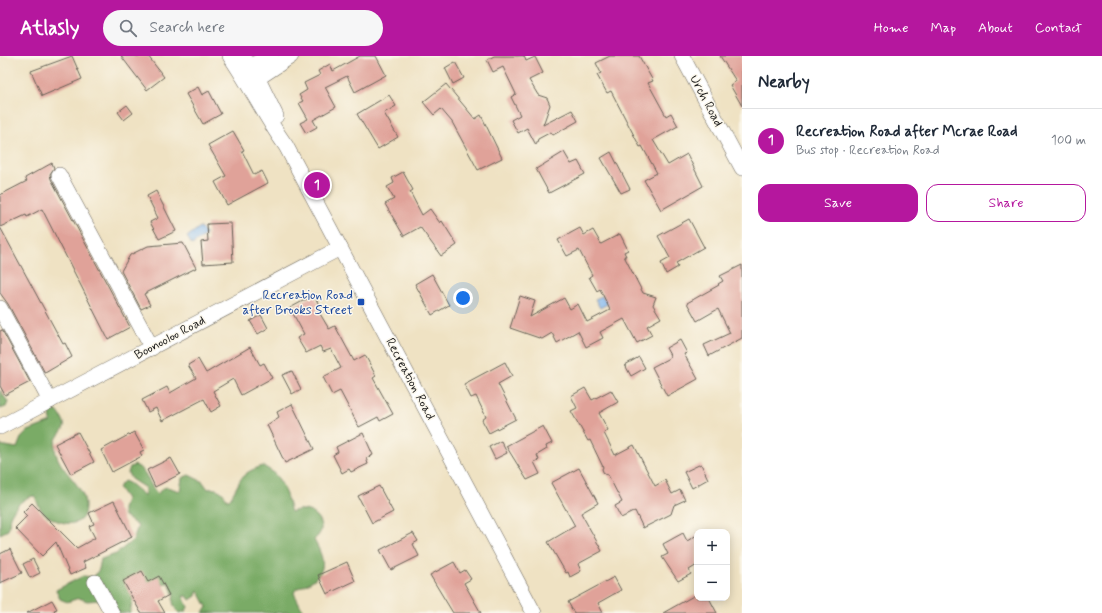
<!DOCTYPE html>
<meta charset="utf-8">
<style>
body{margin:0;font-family:Mynerve,sans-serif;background:#f6f6f7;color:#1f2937}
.controls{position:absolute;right:12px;bottom:12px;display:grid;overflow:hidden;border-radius:8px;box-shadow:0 2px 10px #0003}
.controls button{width:36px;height:36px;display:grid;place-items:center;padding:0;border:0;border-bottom:1px solid #e0e1e3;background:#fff;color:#1f2937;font:20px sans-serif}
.you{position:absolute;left:463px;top:242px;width:14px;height:14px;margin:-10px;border:3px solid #fff;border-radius:50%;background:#1a73e8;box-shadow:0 0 0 6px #1a73e833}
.badge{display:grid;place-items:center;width:26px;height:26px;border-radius:50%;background:#b5179e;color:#fff;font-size:13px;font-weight:700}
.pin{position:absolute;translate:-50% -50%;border:2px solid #fff;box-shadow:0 1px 4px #0006}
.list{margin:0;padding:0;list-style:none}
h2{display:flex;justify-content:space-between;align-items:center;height:52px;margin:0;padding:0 16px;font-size:17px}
h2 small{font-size:13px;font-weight:400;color:#747a83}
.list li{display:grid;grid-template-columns:26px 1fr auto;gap:12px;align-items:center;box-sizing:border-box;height:64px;padding:0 16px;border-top:1px solid #e0e1e3}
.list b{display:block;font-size:15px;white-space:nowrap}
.list p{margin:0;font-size:13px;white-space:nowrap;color:#747a83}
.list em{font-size:13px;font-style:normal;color:#747a83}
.actions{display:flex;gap:8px;padding:12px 16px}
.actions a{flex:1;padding:9px 0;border:1px solid #b5179e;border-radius:12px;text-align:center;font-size:14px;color:#b5179e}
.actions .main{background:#b5179e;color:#fff}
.icon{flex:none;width:22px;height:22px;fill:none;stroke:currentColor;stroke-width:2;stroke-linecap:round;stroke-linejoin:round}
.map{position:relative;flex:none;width:742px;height:557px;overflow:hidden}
header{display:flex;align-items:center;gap:24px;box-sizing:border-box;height:56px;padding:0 20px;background:#b5179e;color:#fff}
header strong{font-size:19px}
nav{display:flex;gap:22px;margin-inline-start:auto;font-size:14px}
.search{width:280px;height:36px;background:#f6f6f7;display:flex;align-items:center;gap:10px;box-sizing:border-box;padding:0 14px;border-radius:22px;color:#747a83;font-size:15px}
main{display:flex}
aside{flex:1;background:#fff}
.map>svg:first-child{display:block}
.forest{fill:#7aab66;stroke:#4b6441}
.water{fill:#80b6ee;stroke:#4e6985}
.building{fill:#e0a299}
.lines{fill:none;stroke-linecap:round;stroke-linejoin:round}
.minor-casing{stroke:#666156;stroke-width:16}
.minor{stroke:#fff;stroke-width:15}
.transit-dot{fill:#1a4fb4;stroke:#fbf7ec;stroke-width:1.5}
.labels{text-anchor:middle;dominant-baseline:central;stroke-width:3;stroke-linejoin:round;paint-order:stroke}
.street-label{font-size:13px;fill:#1c1c1c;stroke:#fbf7ec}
.transit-label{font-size:13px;fill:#164399;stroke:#fbf7ec;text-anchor:end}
</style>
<header>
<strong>Atlasly</strong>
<div class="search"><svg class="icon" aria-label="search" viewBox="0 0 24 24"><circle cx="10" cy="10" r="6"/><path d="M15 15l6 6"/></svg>Search here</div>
<nav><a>Home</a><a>Map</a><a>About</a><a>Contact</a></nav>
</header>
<main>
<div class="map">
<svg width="742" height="557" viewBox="0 0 742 557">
<rect width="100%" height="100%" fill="#fbf7ec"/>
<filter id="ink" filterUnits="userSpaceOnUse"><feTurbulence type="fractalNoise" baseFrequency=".025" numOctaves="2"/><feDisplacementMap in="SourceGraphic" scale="8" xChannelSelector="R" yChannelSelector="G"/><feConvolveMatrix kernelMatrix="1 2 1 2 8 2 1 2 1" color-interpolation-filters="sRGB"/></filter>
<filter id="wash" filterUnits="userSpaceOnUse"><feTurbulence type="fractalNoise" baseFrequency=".012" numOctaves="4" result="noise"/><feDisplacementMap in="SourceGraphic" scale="16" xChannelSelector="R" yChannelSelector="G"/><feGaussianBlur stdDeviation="0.9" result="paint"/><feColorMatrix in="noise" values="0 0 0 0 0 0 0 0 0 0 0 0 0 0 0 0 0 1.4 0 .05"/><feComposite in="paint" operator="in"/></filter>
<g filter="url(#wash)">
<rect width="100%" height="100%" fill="#efe2c3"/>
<g class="forest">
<path d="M0,334l8,12 -2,5 -6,2z"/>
<path d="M53,355h4c18,22 -3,18 -2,37 2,23 31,36 30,59 0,25 -30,17 -42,5 -4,-4 -6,-10 -8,-16 -10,0 -21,11 -25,21 -1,4 0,8 -2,13l-8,4v-89l17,3 4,-10 7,-7 23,-9 -1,-8z"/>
<path d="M135,409c13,5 13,20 23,29l3,-5 6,-2 13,4 2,-13 7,-3 14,7 5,7c11,-2 16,4 20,12 15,-20 8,-27 35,-35 20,10 22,26 28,46 4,-1 8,-3 12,-2 10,0 19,10 18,19 0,4 -4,8 -7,11 15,26 11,37 -18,49l-2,4 10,20h-15l-3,-2 -1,2h-82l4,-6 -9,-17 -2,6 -6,4 -3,-4h-4l5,11 -2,4 -7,2c-4,-5 -8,-10 -5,-17l-5,-13 -16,1 -9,-4 -10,12 -4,21h-14l-16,-13 -13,1 -8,-3 -12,4 -7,-3 -4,-9 27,-14 11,1 5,-8 2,-10 15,-5 17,-14 5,-14 -15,-11v-6l3,-10 -8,-12 6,-6 5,2 16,13v-8l-14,-9 -3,-6 2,-6z"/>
</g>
<g class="water">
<path d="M200,171l6,7 -14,11 -5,-8z"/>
<path d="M615,237l3,5 -18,10 -5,-9 7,-3 2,3z"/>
</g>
<g id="blocks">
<g class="building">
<path d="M72,0l10,23 -40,17 -11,-25z"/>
<path d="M121,0h27l16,21 -17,13z"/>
<path d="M360,0h16l10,19 -31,17 -8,-16 -22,11 11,20 -23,13 4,7 -11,6 -6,-10 8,-4 -9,-16 4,-2 -4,-6 8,-5 -3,-7 16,-8 -2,-4 12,-7 3,7z"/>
<path d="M494,0h30l2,5 9,-4 8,16 -14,7 9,15 9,3 3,7 -7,20 29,-15 6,11 -25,14 -2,-3 -13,7 -2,6 -9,-17 -9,5 -7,-13 9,-5 -9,-18 5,-3 -13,-27 -10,5 -6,-12z"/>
<path d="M610,0h29l14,25 -5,2 18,33 5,-3 7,13 -25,14 15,25 19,-11 16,32 -42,24 -17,-30 13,-7 -15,-27 -2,1 -29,-56 -4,2 -10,-18 4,-2 -5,-10z"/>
<path d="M720,0h22v50l-12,-21 6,-4z"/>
<path d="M455,6l9,16 -11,6 -8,-16z"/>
<path d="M446,28l29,35 6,-4 21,43 -24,12 -26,-48 -11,-13 -7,6 -11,-13z"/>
<path d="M198,31l4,8 7,-4 12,23 -18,10 -17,-30z"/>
<path d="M389,39l7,11 -12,7 14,24 -20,12 -21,-35z"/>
<path d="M127,49l6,8 -9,7 -6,-8z"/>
<path d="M233,75l11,19 -2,1 12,24 8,-4 6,12 -41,22 -12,-23 11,-6 -18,-31z"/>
<path d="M564,96l7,12 7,-3 7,13 -36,19 -13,-24z"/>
<path d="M611,96l19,37 -9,4 -20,-35z"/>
<path d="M52,107l2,5 -4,6 1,5 79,148 -22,12 -66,-130 -15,8 -1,-2 -26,12 63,117 2,-1 7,14 -27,16 -37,-69 -8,-11v-98l27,-14 -2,-3z"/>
<path d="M403,116l10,18 -3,2 12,23 8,-6 10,14 2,-2 15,24 -16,11 -21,-29 -16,9 -19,-32 9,-5 -7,-12 7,-4 -2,-5z"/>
<path d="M156,135l20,40 -17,8 -9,-17 8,-4 -11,-22z"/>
<path d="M689,163l15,28 -28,16 2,4 -12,7 -5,-11 9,-5 -12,-22z"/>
<path d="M231,167l2,39 -30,2 -2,-22 7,-1 -1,-17z"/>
<path d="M580,172l4,7 9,-5 8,14 19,-10 8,16 -4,2 2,4h-2l19,37 13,4 -3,8 8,13 -14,8 5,9 -15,8 -13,-24 -24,13 3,6 -17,9 -8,-16 -21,12 -5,-10 -10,6 -32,-11 10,-32 15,5 -5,16 34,-19 6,11 8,-5 9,18 23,-12 -10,-21 -3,2 -8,-14 3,-2 -13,-25 -12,6 -9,-16z"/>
<path d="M183,187l13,25 -52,26 6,11 -9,4 -20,-38 9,-16 18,-9z"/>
<path d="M742,209v73l-33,18 -5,-11 26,-12 -12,-24 -21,12 -10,-18 32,-18 -1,-1 5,-3 -3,-5z"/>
<path d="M432,218l17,31 -17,10 -17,-31z"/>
<path d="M314,239l5,10 -3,2 13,22 6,-3 19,35 11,-6 11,21 -3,2 20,36 -13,7 -2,-4 -19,10 -19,-36 -8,4 -9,-18 18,-9 -10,-19 -8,3 -3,-6 -14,7 -9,-15 7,-4 -14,-26z"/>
<path d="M261,259l7,13 -10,6 -8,-13z"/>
<path d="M2,274l28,52 -25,13 -5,-9v-55z"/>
<path d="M680,284l7,13 -3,1 14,25 -31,17 -15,-29 19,-10 -5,-9z"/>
<path d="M250,291l10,18 4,-2 8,15 -31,17 -8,-16 -20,12 8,15 -10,6 -7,-13 -42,22 -6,-13 -8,4 -6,-12 25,-13 3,6 26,-15 -8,-13 10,-6 8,14z"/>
<path d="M639,301l6,11 -14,8 -6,-11z"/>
<path d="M505,306l7,14 -14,8 18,35 -27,14 -7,-13 4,-3 -10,-21 -5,2 -7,-14z"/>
<path d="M292,315l9,18 -9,5 -10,-19z"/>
<path d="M585,332l7,12 19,-10 7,12 -19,11 9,17 -4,3 11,22 19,-10 21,41 10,-6 7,14 8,-4 5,10 -11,5 -3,9 -28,14 -8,-17 -14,7 -6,-12 7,-4 -14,-27 -4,-1 -2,-5 1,-2 -13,-27 -2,1 -17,-30 6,-3 -6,-12z"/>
<path d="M292,348l22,45 -29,14 -18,-38 12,-8 -2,-5z"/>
<path d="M543,370l9,17 -6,3 1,3 -10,6 2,5 -5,2 6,12 -13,6 -21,-34z"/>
<path d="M78,376l16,30 -23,12 -16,-30z"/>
<path d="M134,376l10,18 -4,2 2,4 -30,16 -11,-22z"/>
<path d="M363,377l10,22 -7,3 2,6 -17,8 -2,-3 -7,4 -9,-18 5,-3 -2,-5z"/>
<path d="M501,385l6,12 -12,6 -6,-12z"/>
<path d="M171,402l9,16 -25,13 -8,-17z"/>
<path d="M701,408l7,15 -16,9 -8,-16z"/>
<path d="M579,412l19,35 -17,10 21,38 -24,13 3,7 -11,6 -2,-5 -2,1 -18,-31 27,-16 -24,-43z"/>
<path d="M379,430l14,26 -21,11 -14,-27z"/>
<path d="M114,445l18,36 -49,25 3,6 -16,7 -14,-33 -14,14 -27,-28 12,-12 -4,-4 9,-9 45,45 18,-10 -6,-12 5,-2 -5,-11z"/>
<path d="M413,477l5,8 -5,3 6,12 -28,14 -11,-20z"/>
<path d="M683,477l4,8 10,-6v30l-8,5 2,4 -13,7 -16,-24 6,-3 -5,-10z"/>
<path d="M10,493l12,24 -22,10v-29z"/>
<path d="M33,503l7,14 -10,5 -7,-14z"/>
<path d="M347,506l8,19 -28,13 -9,-19z"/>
<path d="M454,506l6,11 5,-3 6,9 -7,4 17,30h-28l-23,-38z"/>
<path d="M142,515l6,11 11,-6 10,19 -11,6 7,12h-24l-18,-32z"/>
<path d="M614,521l7,13 -23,13 5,10h-29l-6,-11z"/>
<path d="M697,538v4h12l8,15h-54z"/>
<path d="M52,544l5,9 -3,1 2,3h-29z"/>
</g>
</g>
</g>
<g filter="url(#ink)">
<use href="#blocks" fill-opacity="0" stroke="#666156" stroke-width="1"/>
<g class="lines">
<g class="minor-casing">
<g id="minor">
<path d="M230,0c20,29 35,61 56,90l248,467"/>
<path d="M243,0l15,23 18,37"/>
<path d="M682,0l60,112"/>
<path d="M241,14l30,-14"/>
<path d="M249,28l42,-28"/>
<path d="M59,119l93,173"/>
<path d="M0,252l50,93"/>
<path d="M0,371l340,-179"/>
<path d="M95,526l17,31"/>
</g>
</g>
<use href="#minor" class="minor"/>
</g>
</g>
<rect class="transit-dot" x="357" y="242" width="8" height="8" rx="2"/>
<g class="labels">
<g class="street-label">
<text transform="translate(706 45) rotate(62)">Urch Road</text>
<text transform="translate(170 282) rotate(-28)">Boonooloo Road</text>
<text transform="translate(410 323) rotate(62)">Recreation Road</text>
</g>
<g class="transit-label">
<text x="353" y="239">Recreation Road<tspan x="353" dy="15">after Brooks Street</tspan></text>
</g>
</g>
</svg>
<div class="controls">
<button>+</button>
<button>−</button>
</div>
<div class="you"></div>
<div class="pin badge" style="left:317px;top:129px">1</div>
</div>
<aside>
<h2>Nearby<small></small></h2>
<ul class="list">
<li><span class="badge">1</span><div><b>Recreation Road after Mcrae Road</b><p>Bus stop · Recreation Road</p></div><em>100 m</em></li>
</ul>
<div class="actions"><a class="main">Save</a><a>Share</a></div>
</aside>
</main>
